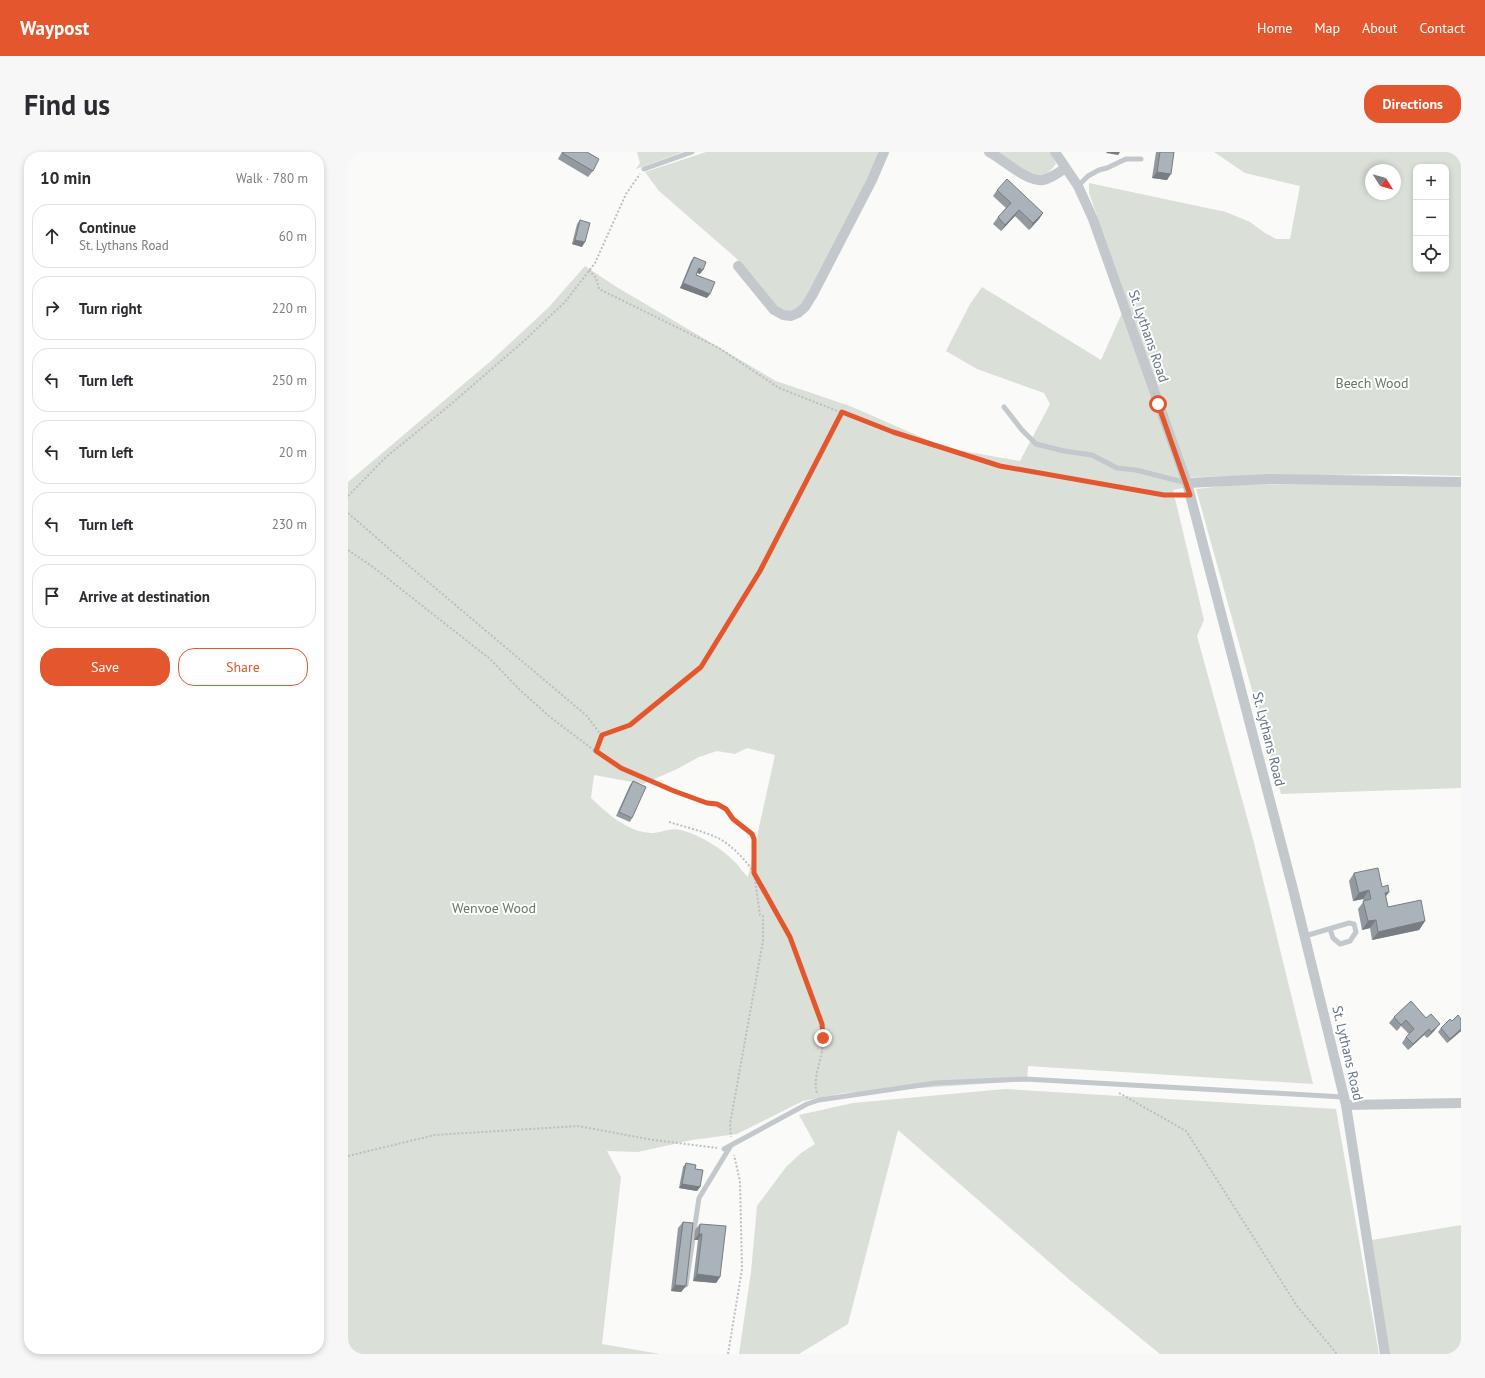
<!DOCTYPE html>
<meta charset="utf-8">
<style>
body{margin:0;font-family:"PT Sans",sans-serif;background:#f7f7f7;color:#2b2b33}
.controls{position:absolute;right:12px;top:12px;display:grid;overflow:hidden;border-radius:8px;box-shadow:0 2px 6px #0003}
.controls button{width:36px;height:36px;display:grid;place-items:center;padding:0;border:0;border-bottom:1px solid #e1e1e2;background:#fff;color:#2b2b33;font:20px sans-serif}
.compass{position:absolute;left:1017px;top:12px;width:36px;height:36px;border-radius:50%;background:#fff;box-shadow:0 2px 6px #0003;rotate:127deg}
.stop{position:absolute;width:12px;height:12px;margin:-9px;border:3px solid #e4572e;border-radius:50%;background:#fff}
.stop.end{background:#e4572e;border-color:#fff;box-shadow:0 1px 4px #0008}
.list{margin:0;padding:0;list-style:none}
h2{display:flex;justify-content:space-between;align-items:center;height:52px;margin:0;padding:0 16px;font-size:17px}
h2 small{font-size:13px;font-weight:400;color:#7c7c81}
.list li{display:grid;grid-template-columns:26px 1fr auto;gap:12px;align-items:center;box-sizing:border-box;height:64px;margin:0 8px 8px;padding:0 8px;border:1px solid #e1e1e2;border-radius:16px}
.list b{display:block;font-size:15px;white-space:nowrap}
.list p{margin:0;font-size:13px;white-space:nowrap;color:#7c7c81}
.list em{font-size:13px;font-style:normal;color:#7c7c81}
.actions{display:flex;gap:8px;padding:12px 16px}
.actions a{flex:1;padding:9px 0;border:1px solid #e4572e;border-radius:16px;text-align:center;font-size:14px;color:#e4572e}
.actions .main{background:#e4572e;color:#fff}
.icon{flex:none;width:22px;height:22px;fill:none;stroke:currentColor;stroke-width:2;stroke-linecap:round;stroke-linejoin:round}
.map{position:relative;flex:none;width:1113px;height:1202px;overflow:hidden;border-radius:16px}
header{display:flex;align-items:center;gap:24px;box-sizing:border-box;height:56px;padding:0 20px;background:#e4572e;color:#fff}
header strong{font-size:19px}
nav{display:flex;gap:22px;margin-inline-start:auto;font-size:14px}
.intro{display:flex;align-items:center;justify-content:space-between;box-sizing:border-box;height:96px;padding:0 24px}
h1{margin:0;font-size:28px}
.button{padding:10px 18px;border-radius:16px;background:#e4572e;color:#fff;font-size:14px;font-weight:700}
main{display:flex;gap:24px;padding:0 24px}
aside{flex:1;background:#fff;border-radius:16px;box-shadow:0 2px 6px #0003}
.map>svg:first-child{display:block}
.green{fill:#dadfd7;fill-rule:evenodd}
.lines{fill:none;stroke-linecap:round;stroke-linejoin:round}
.path{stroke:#bbbfc2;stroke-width:2;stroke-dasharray:2 2;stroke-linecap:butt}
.lane{stroke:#c3c8cc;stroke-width:5}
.street{stroke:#c3c8cc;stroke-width:10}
.wall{fill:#929a9f}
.shaded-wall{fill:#777d82}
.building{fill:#aab3b9;stroke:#777d82}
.route{stroke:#e4572e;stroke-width:5}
.labels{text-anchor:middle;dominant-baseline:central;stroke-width:4;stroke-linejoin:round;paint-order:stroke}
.street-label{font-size:14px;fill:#657683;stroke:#fff}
.park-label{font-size:14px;fill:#687a64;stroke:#fff}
</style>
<header>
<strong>Waypost</strong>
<nav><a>Home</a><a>Map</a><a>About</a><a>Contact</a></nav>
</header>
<div class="intro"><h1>Find us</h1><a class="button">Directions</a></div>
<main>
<aside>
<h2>10 min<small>Walk · 780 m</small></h2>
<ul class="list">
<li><svg class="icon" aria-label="ahead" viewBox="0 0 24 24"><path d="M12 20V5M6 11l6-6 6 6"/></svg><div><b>Continue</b><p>St. Lythans Road</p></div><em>60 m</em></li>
<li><svg class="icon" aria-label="right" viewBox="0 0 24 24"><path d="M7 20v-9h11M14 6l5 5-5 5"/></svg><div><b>Turn right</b></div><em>220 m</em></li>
<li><svg class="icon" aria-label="left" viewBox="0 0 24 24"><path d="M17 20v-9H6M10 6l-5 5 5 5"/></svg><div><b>Turn left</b></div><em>250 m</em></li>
<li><svg class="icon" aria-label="left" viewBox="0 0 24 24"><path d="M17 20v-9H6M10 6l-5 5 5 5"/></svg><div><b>Turn left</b></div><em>20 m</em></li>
<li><svg class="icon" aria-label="left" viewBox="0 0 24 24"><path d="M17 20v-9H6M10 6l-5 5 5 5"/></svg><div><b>Turn left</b></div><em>230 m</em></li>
<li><svg class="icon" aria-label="arrive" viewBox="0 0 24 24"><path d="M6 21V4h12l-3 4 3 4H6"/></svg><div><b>Arrive at destination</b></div></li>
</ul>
<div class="actions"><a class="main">Save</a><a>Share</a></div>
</aside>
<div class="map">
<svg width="1113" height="1202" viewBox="0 0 1113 1202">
<rect width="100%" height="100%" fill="#fafaf8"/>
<g class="green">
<path d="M289,0h46l-47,17 4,-6z"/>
<path d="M358,0h174l-5,15 -72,140 -10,5 -13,-1 -44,-53 -77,-67 -14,-19z"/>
<path d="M645,0h58l5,12 -10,12 -11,1z"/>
<path d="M866,0h247v324l-62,-2 -209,3 -101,-284v-10l137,29 24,10 15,11 11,6h14l10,-53 -55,-13zM1068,15h30v102h-30zM1023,18h24v24h-24z"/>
<path d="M237,114l30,20 161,95 74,25 96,42 74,13 30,-57 -6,-11 -67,-24 -31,-18 24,-47 12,-17 119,73 21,-47 62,175 -11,2 31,130 -7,16 56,203 60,245 -285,-18 -1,15 -183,12 -41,8 -66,33 -45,6 -54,12 -31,-1 14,26 -19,167 58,10h-312v-872l144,-122 56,-52zM399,596l28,7 -27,122c-5,-4 -8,-10 -12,-14 -15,-15 -34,-27 -55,-33 -9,-3 -21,3 -30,3 -24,-1 -44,-20 -60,-35l3,-23 49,9 34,-15 22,-12 18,-6 18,3z"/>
<path d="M892,332l221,1v303l-180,6 -85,-305z"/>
<path d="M657,937l331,20 43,245h-219l-89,-73 -173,-151 -50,194 -49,30h-60l12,-82 6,-66 29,-39 15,-14 14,-9 -16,-29 54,-12z"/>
<path d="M1113,1073v129h-72l-17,-114z"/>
</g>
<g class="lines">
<g class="path">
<path d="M241,118l7,8 3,11 120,59 60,40 114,45 107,33 164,29h16"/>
<path d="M0,344l38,-39 64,-52 75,-65 40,-38 30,-39 31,-69 14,-20"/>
<path d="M0,361l60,52 179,151 14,19 29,-10 71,-58 59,-96 82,-158"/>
<path d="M0,398l25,17 117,92 30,31 30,27 53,40 18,11 53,23 33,12 10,1 9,5 7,10 19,15 2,5v34l6,42 3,1v25l-33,183 1,13"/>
<path d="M248,599l5,-16"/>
<path d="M321,670c16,5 34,9 49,16 51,27 85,133 104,186 1,9 1,19 0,28 -3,14 -9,28 -5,41"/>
<path d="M771,941l67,38 111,175 40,48"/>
<path d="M0,1004l87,-21 143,-9 75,14 64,8"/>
<path d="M380,1202l14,-85 -2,-88 -6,-26"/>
</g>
<g class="lane">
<path d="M296,17l48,-17"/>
<path d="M730,34l10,-10 11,-6 8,-2 19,-9h15"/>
<path d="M656,255l18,23 14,14 28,7 28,4 25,13 19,2 51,13"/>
<path d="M957,784l44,-13 5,1 2,8 -6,9 -10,3 -7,-6 -3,-9"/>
<path d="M376,997l83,-45 12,-4 116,-17 90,-4 318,18"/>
<path d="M338,1133l13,-87 31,-51"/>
</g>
<g class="street">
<path d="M641,0c14,7 39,31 54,28 9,-2 15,-7 22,-12"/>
<path d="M707,0l23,34 15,33 94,264 106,406 53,216 39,249"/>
<path d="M390,114l36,44 9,5 8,1 7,-3 7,-6 8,-13 59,-114 12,-28"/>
<path d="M839,331l82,-4 192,3"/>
<path d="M998,953l115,-2"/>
</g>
</g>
<g class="wall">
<path d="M214,0h25l6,19 -5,6 -30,-18z"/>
<path d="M808,0h18l-7,28 -15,-2z"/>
<path d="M649,38l46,23 -4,6 -10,11 -14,-14 -14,15 -8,-7 5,-7 8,-9 -13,-12z"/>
<path d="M232,68l2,27 -10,-3 5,-20z"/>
<path d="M346,105l6,17 -3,-1 -1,2 11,23 -27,-10 11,-27z"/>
<path d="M285,629l-1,37 -2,4 -14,-6 14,-31z"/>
<path d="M1006,721l28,14 7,5 -3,4 2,11 37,14 -6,9 -47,10 -2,-12 -8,2 -4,-21 6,-8 -1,-2 -10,2 -4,-20z"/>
<path d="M1063,849l24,29 -8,8 -3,-3 -16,15 -6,-7 4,-6 3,-3 -8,-8 -4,5 -8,-8 5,-6z"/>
<path d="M1113,867v12l-14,12 -9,-11 3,-4 11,-7z"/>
<path d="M338,1011l9,6 5,18 -3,4 -18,-3 4,-21z"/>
<path d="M335,1070l3,64 -5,6 -10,-1 7,-63z"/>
<path d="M352,1072l20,53 -4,6 -23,-2 5,-41h-4l1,-10z"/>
</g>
<g class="shaded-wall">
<path d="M759,0h13l-2,3 -12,-2z"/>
<path d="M809,20l14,2 -4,6 -15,-2z"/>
<path d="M671,58l-4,6 -14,15 4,-6z"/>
<path d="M695,61l-4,6 -10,11 4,-7z"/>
<path d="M227,88l10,2 -3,5 -10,-3z"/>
<path d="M351,116l4,2 -3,4 -4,-2z"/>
<path d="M335,131l27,11 -3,4 -27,-10z"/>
<path d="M1021,738l-6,9 -10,2 6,-8z"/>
<path d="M1041,740l-6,8 2,-7z"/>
<path d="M1028,768l-6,8 -8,2 6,-9z"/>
<path d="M1077,769l-6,9 -47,10 6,-8z"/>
<path d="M1092,872l-5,6 -8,8 4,-6z"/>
<path d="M1081,877l-5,6 -16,15 5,-6z"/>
<path d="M1113,877v2l-14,12 3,-4z"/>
<path d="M334,1032l18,3 -3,4 -18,-3z"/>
<path d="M351,1082h3l-4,6h-4z"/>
<path d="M349,1122l23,3 -4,6 -23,-2z"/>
<path d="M327,1133l11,1 -5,6 -10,-1z"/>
</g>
<g class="building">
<path d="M215,0h24l12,7 -6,12 -31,-18z"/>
<path d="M812,0h14l-3,22 -14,-2z"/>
<path d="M659,27l36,34 -10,10 -14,-13 -14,15 -7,-8 13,-14 -14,-13z"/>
<path d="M232,68l10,3 -5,19 -10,-2z"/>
<path d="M346,105l12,5 -3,8 -4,-2 -3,7 19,7 -5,12 -27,-11z"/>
<path d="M285,629l13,6 -14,31 -13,-6z"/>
<path d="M1030,716l4,19 6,-2 1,7 -4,1 3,14 33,-7 4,21 -47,11 -2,-12 -8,1 -5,-20 8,-2 -2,-9 -10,3 -5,-20z"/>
<path d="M1063,849l15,17 5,-4 9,10 -9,8 -2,-3 -16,15 -7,-7 8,-8 -8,-9 -5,5 -7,-8z"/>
<path d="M1110,863l3,4v10l-11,10 -9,-11 9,-9 2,2z"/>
<path d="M338,1011l10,2 -1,4 8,1 -3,17 -18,-3z"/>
<path d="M335,1070l10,1 -7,63 -11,-1z"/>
<path d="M352,1072l26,2 -6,51 -23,-3 5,-40h-3z"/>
</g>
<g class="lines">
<path class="route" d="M475,886l-1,-14 -32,-87 -36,-64v-34l-2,-5 -19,-15 -7,-10 -9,-5 -10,-1 -33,-12 -53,-23 -25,-17 6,-16 28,-10 71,-58 59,-96 82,-159 51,20 107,34 164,29h26l-32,-91"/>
</g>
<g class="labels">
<g class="street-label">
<text transform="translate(801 184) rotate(71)">St. Lythans Road</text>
<text transform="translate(921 587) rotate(76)">St. Lythans Road</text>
<text transform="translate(1000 901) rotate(77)">St. Lythans Road</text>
</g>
<g class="park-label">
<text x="1024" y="231">Beech Wood</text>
<text x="146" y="756">Wenvoe Wood</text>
</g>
</g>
</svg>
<div class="controls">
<button>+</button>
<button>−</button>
<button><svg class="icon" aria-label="locate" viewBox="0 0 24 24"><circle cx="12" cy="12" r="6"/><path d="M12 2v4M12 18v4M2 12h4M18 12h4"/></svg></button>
</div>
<svg class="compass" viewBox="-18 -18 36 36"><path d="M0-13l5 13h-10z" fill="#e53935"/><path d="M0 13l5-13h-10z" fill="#7c7c81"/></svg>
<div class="stop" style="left:810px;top:252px"></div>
<div class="stop end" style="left:475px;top:886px"></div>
</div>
</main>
